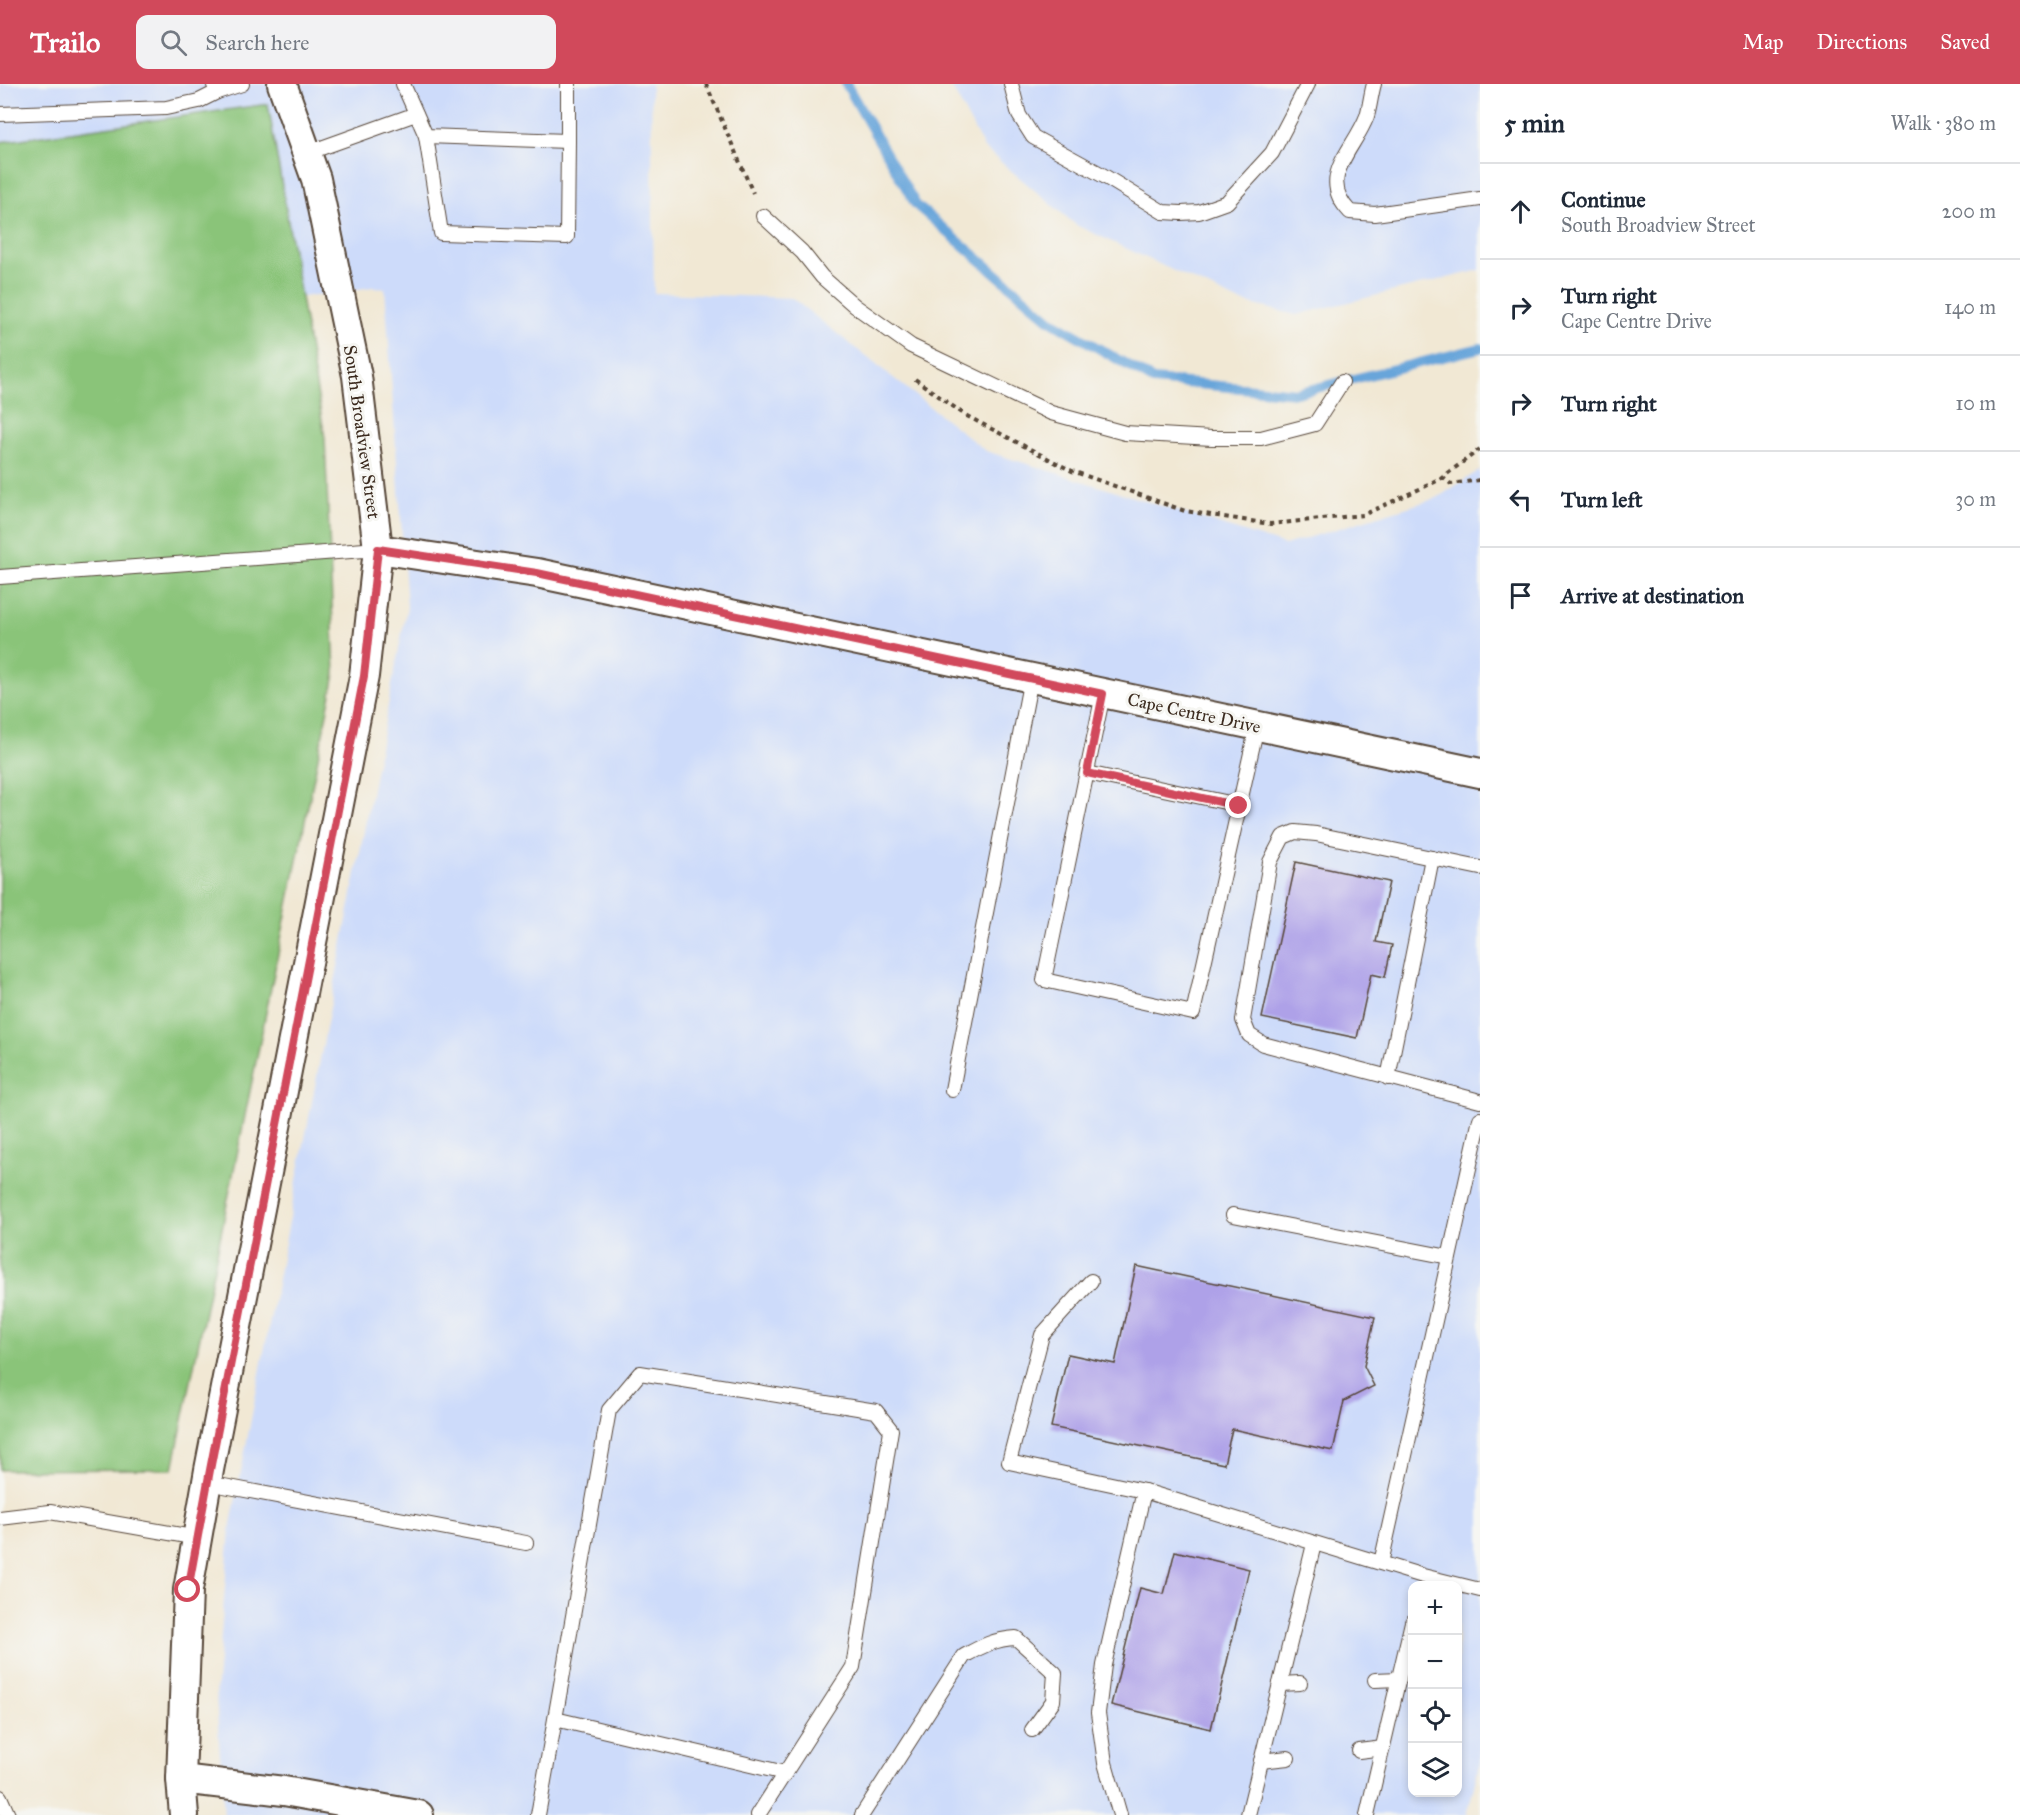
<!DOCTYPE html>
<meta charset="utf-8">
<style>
body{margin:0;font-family:"IM FELL Great Primer",serif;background:#f2f2f3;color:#1f2937}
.controls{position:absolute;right:18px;bottom:18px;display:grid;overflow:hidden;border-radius:12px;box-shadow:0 3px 9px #0003}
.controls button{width:54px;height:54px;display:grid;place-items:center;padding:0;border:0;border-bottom:2px solid #e0e1e3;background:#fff;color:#1f2937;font:30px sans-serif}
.stop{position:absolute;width:18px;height:18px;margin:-14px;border:4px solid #d1495b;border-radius:50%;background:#fff}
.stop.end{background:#d1495b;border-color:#fff;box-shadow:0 2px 6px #0008}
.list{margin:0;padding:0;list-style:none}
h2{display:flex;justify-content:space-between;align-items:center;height:78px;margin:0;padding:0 24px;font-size:26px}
h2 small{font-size:20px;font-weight:400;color:#747a83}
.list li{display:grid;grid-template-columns:39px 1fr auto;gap:18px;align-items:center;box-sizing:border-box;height:96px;padding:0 24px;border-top:2px solid #e0e1e3}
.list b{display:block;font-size:22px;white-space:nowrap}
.list p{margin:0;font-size:20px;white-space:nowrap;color:#747a83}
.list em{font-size:20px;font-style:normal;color:#747a83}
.icon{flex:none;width:33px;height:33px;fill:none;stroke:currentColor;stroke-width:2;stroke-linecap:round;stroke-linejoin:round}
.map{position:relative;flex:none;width:1480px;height:1731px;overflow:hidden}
header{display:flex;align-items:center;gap:36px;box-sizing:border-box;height:84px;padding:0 30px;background:#d1495b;color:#fff}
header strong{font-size:28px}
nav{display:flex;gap:33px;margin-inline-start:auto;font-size:21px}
.search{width:420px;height:54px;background:#f2f2f3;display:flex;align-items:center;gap:15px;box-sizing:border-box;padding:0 21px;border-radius:12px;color:#747a83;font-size:22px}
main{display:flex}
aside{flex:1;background:#fff}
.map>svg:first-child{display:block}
.built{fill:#cddbfa;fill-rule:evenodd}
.green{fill:#8ac479;stroke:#62774c;stroke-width:1.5}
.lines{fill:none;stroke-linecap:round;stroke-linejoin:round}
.stream{stroke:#68a5da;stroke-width:10}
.building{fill:#aea1e8}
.service-casing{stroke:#564639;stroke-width:16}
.minor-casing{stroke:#564639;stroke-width:32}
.path{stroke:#564639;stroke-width:4;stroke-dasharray:4.5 4.5;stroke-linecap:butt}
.service{stroke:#fff;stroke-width:14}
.minor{stroke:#fff;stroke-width:28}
.route{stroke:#d1495b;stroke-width:8}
.labels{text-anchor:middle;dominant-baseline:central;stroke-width:6;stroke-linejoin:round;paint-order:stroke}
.street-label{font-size:18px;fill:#3b2a1e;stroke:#f6f6f2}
</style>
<header>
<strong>Trailo</strong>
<div class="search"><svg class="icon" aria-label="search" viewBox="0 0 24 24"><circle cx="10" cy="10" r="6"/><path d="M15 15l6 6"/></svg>Search here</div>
<nav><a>Map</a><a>Directions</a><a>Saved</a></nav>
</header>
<main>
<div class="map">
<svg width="1480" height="1731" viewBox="0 0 1480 1731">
<rect width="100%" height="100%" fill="#f6f6f2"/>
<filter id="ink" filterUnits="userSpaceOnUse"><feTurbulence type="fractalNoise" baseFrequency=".0167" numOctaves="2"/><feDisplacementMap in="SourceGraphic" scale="12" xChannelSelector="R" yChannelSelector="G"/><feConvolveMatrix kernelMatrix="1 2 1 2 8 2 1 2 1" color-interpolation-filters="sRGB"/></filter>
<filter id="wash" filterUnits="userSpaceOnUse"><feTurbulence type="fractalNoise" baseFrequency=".008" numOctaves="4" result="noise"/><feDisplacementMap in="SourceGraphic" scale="24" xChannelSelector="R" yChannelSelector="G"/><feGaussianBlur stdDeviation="1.35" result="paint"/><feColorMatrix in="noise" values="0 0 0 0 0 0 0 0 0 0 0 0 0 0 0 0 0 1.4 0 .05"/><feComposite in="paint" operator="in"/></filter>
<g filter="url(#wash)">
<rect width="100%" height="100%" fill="#f1e8d4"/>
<g class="built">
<path d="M0,0h651l3,209 138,5 194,153 299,94 152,-47 43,-28v1292l-13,53h-1243l-8,-120 14,-166 177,-922 -22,-319 -12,-1 -72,10 -33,-193 -268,38zM1412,1502h46v206h-46z"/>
<path d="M950,0h530v186l-184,45 -58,-14 -162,-76 -92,-77z"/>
</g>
<path class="green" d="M268,20l57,334 10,236 -162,795 -173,1v-1328z"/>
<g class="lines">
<path class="stream" d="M846,0l70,121 134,115 103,60 143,13 184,-45"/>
</g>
<g id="blocks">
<g class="building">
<path d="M1296,778l93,20 -13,60 16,3 -7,32 -14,-3 -14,64 -95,-20z"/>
<path d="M1136,1182l239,51 -11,49 10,20 -30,15 -11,50 -101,-22 -8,35 -173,-37 17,-73 47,10z"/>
<path d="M1175,1467l74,18 -38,160 -100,-24 29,-117 24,6z"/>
</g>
</g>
</g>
<g filter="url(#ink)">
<use href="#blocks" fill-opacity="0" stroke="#564639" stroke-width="1.5"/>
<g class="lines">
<g class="service-casing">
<g id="service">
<path d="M403,0l23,52 142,5v-57"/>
<path d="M1011,0l8,31 14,22 71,39 59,36 18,1 18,-1 28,-10 45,-49 36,-69"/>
<path d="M1374,0c-3,10 -4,22 -7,32 -13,35 -51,61 -17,96l25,2 105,-15"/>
<path d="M214,1l3,7 25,-8"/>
<path d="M0,30l166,-6 33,-7 18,-9"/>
<path d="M426,52l15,97 126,4 1,-96"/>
<path d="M307,69l109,-39"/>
<path d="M763,132l39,36 20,25 33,29 56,40 140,67 74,20 87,5h49l54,-14 27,-42"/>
<path d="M0,493l378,-28"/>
<path d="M1103,610l-59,286 149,33 64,-287"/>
<path d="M1087,689l152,32"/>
<path d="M1480,784l-164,-34 -21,-2 -12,5 -13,25 -27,158 6,15 14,9 217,57"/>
<path d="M1388,994l44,-220"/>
<path d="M952,1006l79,-412"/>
<path d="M1233,1131l216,42"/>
<path d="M1091,1197l-49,54 -33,127 135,29 279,85 57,14"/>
<path d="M208,1399l318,60"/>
<path d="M0,1434l50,-6 148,26"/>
<path d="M1381,1479l99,-444"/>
<path d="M1375,1596l24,-1"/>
<path d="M1280,1600l20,-1"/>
<path d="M1359,1667l24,-3"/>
<path d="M1261,1677l27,-3"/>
<path d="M0,1713l8,18"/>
<path d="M538,1731l17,-96 230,54 68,-106 38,-237 -15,-19 -236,-38 -31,37 -54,309"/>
<path d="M758,1731l27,-42"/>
<path d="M862,1731l102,-159c18,-10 31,-17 52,-18l39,35 -2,28 -21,29"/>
<path d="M1120,1731l-15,-52 -7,-50 6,-48 40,-174"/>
<path d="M1248,1731l66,-271"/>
<path d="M1367,1731l45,-193"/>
</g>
</g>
<g class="minor-casing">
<g id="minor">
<path d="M378,465l159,24 943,200"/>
<path d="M181,1695l103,12 135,24"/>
<path d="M184,1731l-3,-36 7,-189 21,-120 155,-794 14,-127 -21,-173 -41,-197 -34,-95"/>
</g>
</g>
<g class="path">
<path d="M706,0l47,109"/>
<path d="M915,295l50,36 107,56 113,40 85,13 93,-9 76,-35 41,-31"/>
<path d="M1442,393l9,7 29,-4"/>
</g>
<use href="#service" class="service"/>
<use href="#minor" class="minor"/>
</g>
</g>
<g class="lines" filter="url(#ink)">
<path class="route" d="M188,1506l22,-120 154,-794 14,-127 159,24 566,121 -16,79 152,33"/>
</g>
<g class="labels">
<g class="street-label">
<text transform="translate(362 348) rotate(82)">South Broadview Street</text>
<text transform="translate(1194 629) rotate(12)">Cape Centre Drive</text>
</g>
</g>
</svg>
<div class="controls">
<button>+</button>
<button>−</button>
<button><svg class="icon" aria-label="locate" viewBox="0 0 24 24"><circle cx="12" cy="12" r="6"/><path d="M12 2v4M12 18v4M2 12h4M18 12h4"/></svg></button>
<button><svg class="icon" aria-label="layers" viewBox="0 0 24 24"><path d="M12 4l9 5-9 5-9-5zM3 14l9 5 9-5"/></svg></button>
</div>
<div class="stop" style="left:188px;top:1506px"></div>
<div class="stop end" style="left:1239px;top:722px"></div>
</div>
<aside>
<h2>5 min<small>Walk · 380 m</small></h2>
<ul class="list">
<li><svg class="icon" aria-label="ahead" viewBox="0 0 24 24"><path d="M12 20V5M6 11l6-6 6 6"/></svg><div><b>Continue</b><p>South Broadview Street</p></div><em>200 m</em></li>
<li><svg class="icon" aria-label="right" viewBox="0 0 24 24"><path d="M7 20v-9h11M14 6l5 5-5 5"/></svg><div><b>Turn right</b><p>Cape Centre Drive</p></div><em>140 m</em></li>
<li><svg class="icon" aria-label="right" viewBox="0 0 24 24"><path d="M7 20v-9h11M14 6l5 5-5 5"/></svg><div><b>Turn right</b></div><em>10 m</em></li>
<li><svg class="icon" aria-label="left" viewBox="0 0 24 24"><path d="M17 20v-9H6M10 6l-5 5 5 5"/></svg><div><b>Turn left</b></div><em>30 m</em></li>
<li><svg class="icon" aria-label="arrive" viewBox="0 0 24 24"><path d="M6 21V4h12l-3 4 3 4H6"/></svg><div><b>Arrive at destination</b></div></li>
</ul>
</aside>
</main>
